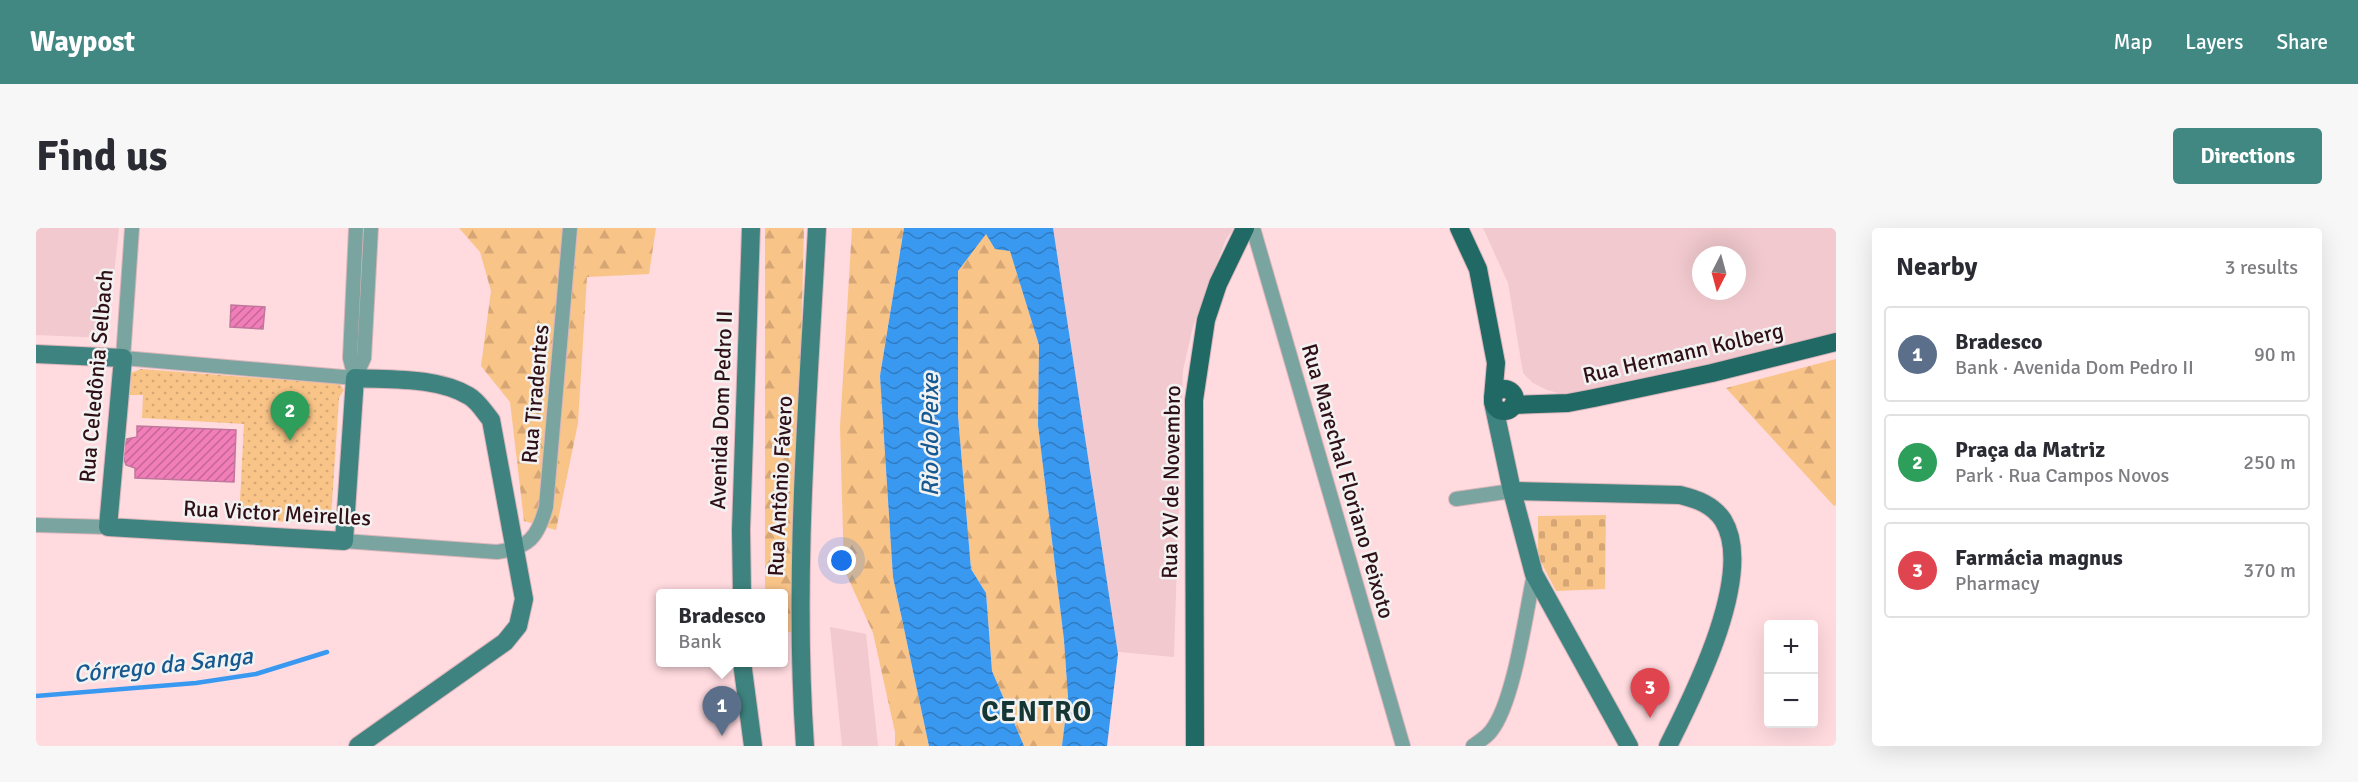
<!DOCTYPE html>
<meta charset="utf-8">
<style>
body{margin:0;font-family:Signika,sans-serif;background:#f7f7f7;color:#2b2b33}
.controls{position:absolute;right:18px;bottom:18px;display:grid;overflow:hidden;border-radius:6px;box-shadow:0 6px 24px #0002}
.controls button{width:54px;height:54px;display:grid;place-items:center;padding:0;border:0;border-bottom:2px solid #e1e1e2;background:#fff;color:#2b2b33;font:30px sans-serif}
.compass{position:absolute;left:1656px;top:18px;width:54px;height:54px;border-radius:50%;background:#fff;box-shadow:0 6px 24px #0002;rotate:186deg}
.you{position:absolute;left:806px;top:333px;width:21px;height:21px;margin:-15px;border:4px solid #fff;border-radius:50%;background:#1a73e8;box-shadow:0 0 0 9px #1a73e833}
.badge{display:grid;place-items:center;width:39px;height:39px;border-radius:50%;background:#418883;color:#fff;font-size:20px;font-weight:700}
.pin{position:absolute;translate:-50% -50px;filter:drop-shadow(0 2px 3px #0008)}
.pin::after{content:'';position:absolute;top:32px;width:21px;height:18px;background:inherit;clip-path:polygon(0 0,100% 0,50% 100%)}
.popup{position:absolute;left:620px;top:361px;width:132px;height:78px;box-sizing:border-box;display:grid;place-content:center;border-radius:6px;background:#fff;filter:drop-shadow(0 2px 4px #0005);font-size:20px;white-space:nowrap;color:#7c7c81}
.popup b{font-size:22px;color:#2b2b33}
.popup::after{content:'';position:absolute;left:50%;top:100%;margin-left:-12px;border:12px solid transparent;border-top-color:#fff}
.list{margin:0;padding:0;list-style:none}
h2{display:flex;justify-content:space-between;align-items:center;height:78px;margin:0;padding:0 24px;font-size:26px}
h2 small{font-size:20px;font-weight:400;color:#7c7c81}
.list li{display:grid;grid-template-columns:39px 1fr auto;gap:18px;align-items:center;box-sizing:border-box;height:96px;margin:0 12px 12px;padding:0 12px;border:2px solid #e1e1e2;border-radius:6px}
.list b{display:block;font-size:22px;white-space:nowrap}
.list p{margin:0;font-size:20px;white-space:nowrap;color:#7c7c81}
.list em{font-size:20px;font-style:normal;color:#7c7c81}
.map{position:relative;flex:none;width:1800px;height:518px;overflow:hidden;border-radius:6px}
header{display:flex;align-items:center;gap:36px;box-sizing:border-box;height:84px;padding:0 30px;background:#418883;color:#fff}
header strong{font-size:28px}
nav{display:flex;gap:33px;margin-inline-start:auto;font-size:21px}
.intro{display:flex;align-items:center;justify-content:space-between;box-sizing:border-box;height:144px;padding:0 36px}
h1{margin:0;font-size:42px}
.button{padding:15px 27px;border-radius:6px;background:#418883;color:#fff;font-size:21px;font-weight:700}
main{display:flex;gap:36px;padding:0 36px}
aside{flex:1;background:#fff;border-radius:6px;box-shadow:0 6px 24px #0002}
.map>svg:first-child{display:block}
.built{fill:#f1c9ce;fill-rule:evenodd}
.forest{fill:url(#forest-firs)}
.cemetery{fill:url(#cemetery-stones)}
.park{fill:url(#park-dots)}
.water{fill:url(#water-waves)}
.lines{fill:none;stroke-linecap:round;stroke-linejoin:round}
.stream{stroke:#3999f0;stroke-width:4.5}
.building{fill:url(#building-hatch);stroke:#c1779b;stroke-width:1.5}
.street-casing{stroke:#dab6bb;stroke-width:16}
.secondary-casing{stroke:#dab6bb;stroke-width:20}
.primary-casing{stroke:#dab6bb;stroke-width:20}
.street{stroke:#79a4a0;stroke-width:14}
.secondary{stroke:#3e837f;stroke-width:18}
.primary{stroke:#206965;stroke-width:18}
.labels{text-anchor:middle;dominant-baseline:central;stroke-width:5;stroke-linejoin:round;paint-order:stroke}
.street-label{font-size:22px;fill:#2f1016;stroke:#f2f2f2}
.water-label{font-size:24px;font-style:italic;fill:#165890;stroke:#f2f2f2}
.district-label{font-size:28px;font-weight:bold;letter-spacing:1.5px;fill:#143634;stroke:#f2f2f2}
</style>
<header>
<strong>Waypost</strong>
<nav><a>Map</a><a>Layers</a><a>Share</a></nav>
</header>
<div class="intro"><h1>Find us</h1><a class="button">Directions</a></div>
<main>
<div class="map">
<svg width="1800" height="518" viewBox="0 0 1800 518">
<defs>
<pattern id="forest-firs" width="22" height="20" patternUnits="userSpaceOnUse" patternTransform="scale(1.5)"><rect width="22" height="20" fill="#f9c488"/><path d="M5 1l3.5 6h-7zM16 11l3.5 6h-7z" fill="#d6a775"/></pattern>
<pattern id="cemetery-stones" width="16" height="16" patternUnits="userSpaceOnUse" patternTransform="scale(1.5)"><rect width="16" height="16" fill="#f9c488"/><path d="M2 7V4a2 2 0 0 1 4 0v3zM10 15v-3a2 2 0 0 1 4 0v3z" fill="#d6a775"/></pattern>
<pattern id="park-dots" width="8" height="8" patternUnits="userSpaceOnUse" patternTransform="scale(1.5)"><rect width="8" height="8" fill="#f9c488"/><path d="M2 2h.1M6 6h.1" fill="none" stroke="#d6a775" stroke-width="1.8" stroke-linecap="round"/></pattern>
<pattern id="water-waves" width="16" height="10" patternUnits="userSpaceOnUse" patternTransform="scale(1.5)"><rect width="16" height="10" fill="#3999f0"/><path d="M0 5q4-4 8 0t8 0" fill="none" stroke="#307bc1"/></pattern>
<pattern id="building-hatch" width="6" height="6" patternUnits="userSpaceOnUse" patternTransform="scale(1.5)"><rect width="6" height="6" fill="#f17eb9"/><path d="M-1 1l2-2M0 6l6-6M5 7l2-2" fill="none" stroke="#c46695"/></pattern>
</defs>
<rect width="100%" height="100%" fill="#ffdadf"/>
<g class="built">
<path d="M0,0h83l-12,110 -71,-3z"/>
<path d="M992,0h206l-8,11 -33,87 -10,44 -9,287 -66,-6z"/>
<path d="M1447,0h353v108l-124,30 -81,14 -52,15 -17,-1 -15,-4 -14,-7 -10,-10 -15,-90zM1665,27h36v36h-36z"/>
<path d="M794,399l36,7 12,112h-36z"/>
</g>
<g class="forest">
<path d="M423,0h197l-7,46 -62,3 -9,146 -22,107 -32,-9 -14,-119 -29,-36 10,-75 -11,-39z"/>
<path d="M729,0h39l-10,403 -10,2v-39l-19,-1z"/>
<path d="M816,0h52l-24,148 13,201 36,169h-34v-14l-22,-99 -29,-64 -4,-142z"/>
<path d="M950,5l24,17 29,95 -1,80 26,215 4,57 -6,49h-38l-32,-75 -6,-78 -15,-24 -13,-153v-145z"/>
<path d="M1800,131v146l-2,1 -108,-118z"/>
</g>
<path class="cemetery" d="M1570,287l-1,74 -49,2 -18,-35v-40z"/>
<path class="park" d="M105,141l199,15 4,6 -5,8 -8,119 -2,6 -90,-3 5,-96 -102,-6 1,-23h-13l1,-22z"/>
<path class="water" d="M868,0h149l65,426 -11,92h-45l6,-49 -4,-57 -26,-215 1,-80 -29,-94 -15,-2 -9,-15 -28,37v145l13,153 15,24 6,78 32,75h-95l-36,-169 -13,-201z"/>
<g class="lines">
<path class="stream" d="M0,468l160,-13 60,-9 71,-22"/>
</g>
<g class="building">
<path d="M195,77l34,2 -2,22 -33,-2z"/>
<path d="M101,198l99,4 -2,52 -99,-4v-10l-9,-3 -4,-12 5,-14 10,-2z"/>
</g>
<g class="lines">
<g class="street-casing">
<g id="street">
<path d="M96,0l-9,130 232,20"/>
<path d="M1217,0l150,518"/>
<path d="M319,150l9,-20 7,-130"/>
<path d="M319,150l-5,-20 6,-130"/>
<path d="M1420,271l56,-8"/>
<path d="M0,297l72,2"/>
<path d="M308,313l153,11c32,-4 41,-15 49,-45l24,-279"/>
<path d="M1437,518c6,-5 14,-9 18,-15 23,-28 35,-119 43,-157"/>
</g>
</g>
<g class="secondary-casing">
<g id="secondary">
<path d="M0,126l87,4 -15,169 236,14 11,-163c36,2 82,-1 114,18 9,5 16,17 22,24l33,179 -6,27 -13,16 -147,104"/>
<path d="M1457,174l19,89 22,83 95,172"/>
<path d="M1476,263l168,4c17,4 33,10 43,25 33,53 -30,176 -55,226"/>
<path d="M706,366l-1,-64 10,-302"/>
<path d="M706,434l11,84"/>
<path d="M769,518c-12,-173 3,-345 12,-518"/>
</g>
</g>
<g class="primary-casing">
<g id="primary">
<path d="M1423,0l19,41 18,94 -3,35"/>
<circle cx="1468" cy="172" r="11"/>
<path d="M1477,177l55,-2 26,-5 118,-25 124,-31"/>
<path d="M1159,518l-1,-346 12,-80 12,-36 27,-56"/>
</g>
</g>
<use href="#street" class="street"/>
<use href="#secondary" class="secondary"/>
<use href="#primary" class="primary"/>
</g>
<g class="labels">
<g class="street-label">
<text transform="translate(1647 125) rotate(-13)">Rua Hermann Kolberg</text>
<text transform="translate(60 148) rotate(-85)">Rua Celedônia Selbach</text>
<text transform="translate(499 166) rotate(-85)">Rua Tiradentes</text>
<text transform="translate(685 182) rotate(-88)">Avenida Dom Pedro II</text>
<text transform="translate(1312 253) rotate(74)">Rua Marechal Floriano Peixoto</text>
<text transform="translate(1135 254) rotate(-89)">Rua XV de Novembro</text>
<text transform="translate(744 258) rotate(-87)">Rua Antônio Fávero</text>
<text transform="translate(241 285) rotate(3)">Rua Victor Meirelles</text>
</g>
<g class="water-label">
<text transform="translate(894 207) rotate(-90)">Rio do Peixe</text>
<text transform="translate(127 437) rotate(-6)">Córrego da Sanga</text>
</g>
<g class="district-label">
<text x="1001" y="484">CENTRO</text>
</g>
</g>
</svg>
<div class="controls">
<button>+</button>
<button>−</button>
</div>
<svg class="compass" viewBox="-18 -18 36 36"><path d="M0-13l5 13h-10z" fill="#e53935"/><path d="M0 13l5-13h-10z" fill="#7c7c81"/></svg>
<div class="you"></div>
<div class="pin badge" style="left:686px;top:508px;background:#5c6f8a">1</div>
<div class="popup"><b>Bradesco</b>Bank</div>
<div class="pin badge" style="left:254px;top:213px;background:#2e9e5b">2</div>
<div class="pin badge" style="left:1614px;top:490px;background:#e0444e">3</div>
</div>
<aside>
<h2>Nearby<small>3 results</small></h2>
<ul class="list">
<li><span class="badge" style="background:#5c6f8a">1</span><div><b>Bradesco</b><p>Bank · Avenida Dom Pedro II</p></div><em>90 m</em></li>
<li><span class="badge" style="background:#2e9e5b">2</span><div><b>Praça da Matriz</b><p>Park · Rua Campos Novos</p></div><em>250 m</em></li>
<li><span class="badge" style="background:#e0444e">3</span><div><b>Farmácia magnus</b><p>Pharmacy</p></div><em>370 m</em></li>
</ul>
</aside>
</main>
